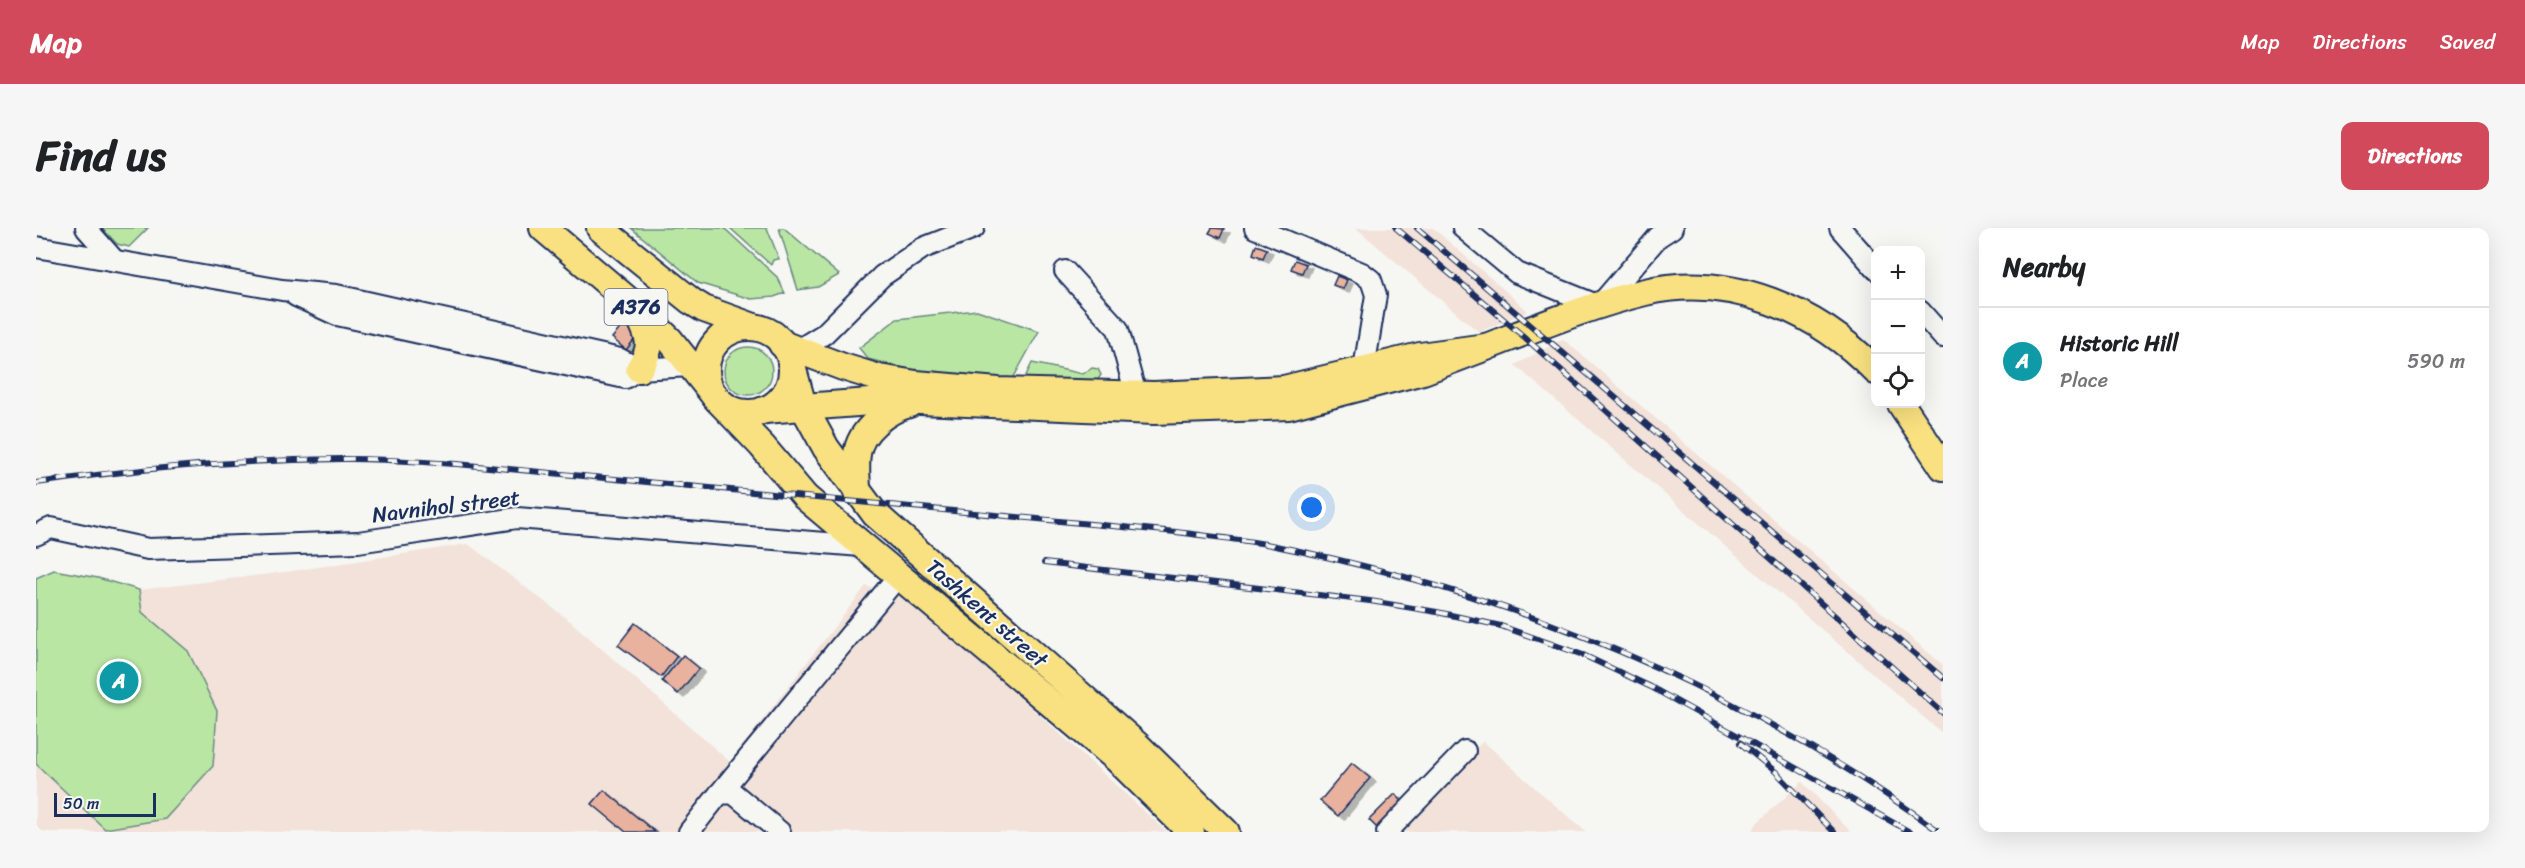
<!DOCTYPE html>
<meta charset="utf-8">
<style>
body{margin:0;font-family:Sriracha,sans-serif;background:#f6f6f6;color:#202124}
.controls{position:absolute;right:18px;top:18px;display:grid;overflow:hidden;border-radius:12px;box-shadow:0 6px 24px #0002}
.controls button{width:54px;height:54px;display:grid;place-items:center;padding:0;border:0;border-bottom:2px solid #e0e0e0;background:#fff;color:#202124;font:30px sans-serif}
.scale{position:absolute;left:18px;bottom:15px;width:102px;box-sizing:border-box;padding-left:6px;border:3px solid #1b2f5e;border-top:0;font-size:16px;line-height:21px;white-space:nowrap;color:#1b2f5e;-webkit-text-stroke:4px #f6f6f2;paint-order:stroke}
.you{position:absolute;left:1276px;top:280px;width:21px;height:21px;margin:-15px;border:4px solid #fff;border-radius:50%;background:#1a73e8;box-shadow:0 0 0 9px #1a73e833}
.badge{display:grid;place-items:center;width:39px;height:39px;border-radius:50%;background:#d1495b;color:#fff;font-size:20px;font-weight:700}
.pin{position:absolute;translate:-50% -50%;border:3px solid #fff;box-shadow:0 2px 6px #0006}
.list{margin:0;padding:0;list-style:none}
h2{display:flex;justify-content:space-between;align-items:center;height:78px;margin:0;padding:0 24px;font-size:26px}
h2 small{font-size:20px;font-weight:400;color:#757577}
.list li{display:grid;grid-template-columns:39px 1fr auto;gap:18px;align-items:center;box-sizing:border-box;height:108px;padding:0 24px;border-top:2px solid #e0e0e0}
.list b{display:block;font-size:22px;white-space:nowrap}
.list p{margin:0;font-size:20px;white-space:nowrap;color:#757577}
.list em{font-size:20px;font-style:normal;color:#757577}
.icon{flex:none;width:33px;height:33px;fill:none;stroke:currentColor;stroke-width:2;stroke-linecap:round;stroke-linejoin:round}
.map{position:relative;flex:none;width:1907px;height:604px;overflow:hidden;border-radius:12px}
header{display:flex;align-items:center;gap:36px;box-sizing:border-box;height:84px;padding:0 30px;background:#d1495b;color:#fff}
header strong{font-size:28px}
nav{display:flex;gap:33px;margin-inline-start:auto;font-size:21px}
.intro{display:flex;align-items:center;justify-content:space-between;box-sizing:border-box;height:144px;padding:0 36px}
h1{margin:0;font-size:42px}
.button{padding:15px 27px;border-radius:12px;background:#d1495b;color:#fff;font-size:21px;font-weight:700}
main{display:flex;gap:36px;padding:0 36px}
aside{flex:1;background:#fff;border-radius:12px;box-shadow:0 6px 24px #0002}
.map>svg:first-child{display:block}
.built{fill:#f2e2d9}
.green{fill:#bae6a3;stroke:#6a8a80;stroke-width:1.5}
.building{fill:#e9b29f;stroke:#1b2f5e;stroke-width:1.5;filter:url(#shadow)}
.lines{fill:none;stroke-linecap:round;stroke-linejoin:round}
.minor-casing{stroke:#1b2f5e;stroke-width:24}
.major-casing{stroke:#1b2f5e;stroke-width:30}
.minor{stroke:#f6f6f2;stroke-width:20}
.major{stroke:#f9e181;stroke-width:26}
.rail-casing{stroke:#1b2f5e;stroke-width:6}
.rail{stroke:#f6f6f2;stroke-width:4;stroke-dasharray:11;stroke-linecap:butt}
.labels{text-anchor:middle;dominant-baseline:central;stroke-width:4.5;stroke-linejoin:round;paint-order:stroke}
.shield{fill:#f6f6f2;stroke:#5d6b8a;stroke-width:1.5}
.shield-label{font-size:21px;font-weight:bold;fill:#1b2f5e}
.street-label{font-size:22px;fill:#1b2f5e;stroke:#f6f6f2}
</style>
<header>
<strong>Map</strong>
<nav><a>Map</a><a>Directions</a><a>Saved</a></nav>
</header>
<div class="intro"><h1>Find us</h1><a class="button">Directions</a></div>
<main>
<div class="map">
<svg width="1907" height="604" viewBox="0 0 1907 604">
<defs>
<filter id="shadow"><feDropShadow dx="6" dy="4" stdDeviation="0" flood-color="#0004"/></filter>
</defs>
<rect width="100%" height="100%" fill="#f6f6f2"/>
<filter id="ink" filterUnits="userSpaceOnUse"><feTurbulence type="fractalNoise" baseFrequency=".0167" numOctaves="2"/><feDisplacementMap in="SourceGraphic" scale="12" xChannelSelector="R" yChannelSelector="G"/><feConvolveMatrix kernelMatrix="1 2 1 2 8 2 1 2 1" color-interpolation-filters="sRGB"/></filter>
<g filter="url(#ink)">
<g class="built">
<path d="M1320,0h77l95,83 -49,21z"/>
<path d="M1527,111l380,326v69l-428,-369z"/>
<path d="M432,316l102,77 160,141 136,-176 49,15 252,231h-1131v-68l69,64 108,-62 4,-55 -29,-60 -46,-39 -3,-22 147,-18z"/>
<path d="M1447,513l53,48 50,43h-186z"/>
<path d="M1766,554l49,50h-100l7,-10z"/>
</g>
<g class="green">
<path d="M66,0h46l-19,19 -12,-3z"/>
<path d="M595,0h93l53,49 8,16 -11,4 -23,2 -53,-16z"/>
<path d="M694,0h37l12,31 -6,1 -2,5z"/>
<path d="M743,0h5l55,47 -21,12 -20,3z"/>
<path d="M941,82l62,21 -29,53 -74,-8 -68,-17 -9,-11 38,-29z"/>
<circle cx="712" cy="143" r="24"/>
<path d="M996,135l51,11 9,-6 6,1 3,6 -4,6 -76,5z"/>
<path d="M18,342l44,8 41,12 3,22 46,39 29,60 -4,55 -48,53 -60,10 -69,-65v-186z"/>
</g>
<g class="building">
<path d="M1176,0l12,1 -4,9 -11,-5z"/>
<path d="M1220,17l11,4 -4,9 -10,-4z"/>
<path d="M1259,32l11,4 -4,9 -11,-4z"/>
<path d="M1301,48l10,4 -4,9 -10,-4z"/>
<path d="M588,96l14,11 -12,15 -14,-12z"/>
<path d="M599,395l42,33 -16,21 -43,-32z"/>
<path d="M647,427l16,13 -21,26 -16,-13z"/>
<path d="M1316,535l18,15 -32,38 -18,-15z"/>
<path d="M568,562l51,42h-29l-34,-28z"/>
<path d="M1359,566l11,11 -26,26 -11,-11z"/>
</g>
<g class="lines">
<g class="minor-casing">
<g id="minor">
<path d="M50,0l29,33"/>
<path d="M1219,0l107,45 9,7 5,15 -12,74"/>
<path d="M1427,0l54,45 82,33 59,-69 14,-9"/>
<path d="M1804,0l36,41"/>
<path d="M0,19l246,43 54,5 284,64 19,10"/>
<path d="M1029,43l53,58 18,66 -1,12"/>
<path d="M260,68l41,19 288,63 14,-9 51,-3 16,-3"/>
<path d="M1884,83l23,26"/>
<path d="M762,122l26,-16 58,-58 41,-28 51,-20"/>
<path d="M0,307l15,-7 97,21 210,-7 159,-24 344,28"/>
<path d="M683,566l180,-219"/>
<path d="M653,604l30,-38 14,-1 47,39"/>
<path d="M1351,604l78,-81"/>
</g>
</g>
<g class="major-casing">
<g id="major">
<path d="M507,0l93,79 34,33 47,59 45,47 43,51 312,262 74,73"/>
<path d="M564,0l91,73 13,8 50,18"/>
<path d="M602,85c11,25 17,31 1,56"/>
<circle cx="713" cy="142" r="43"/>
<path d="M1450,119c52,-20 105,-42 159,-55 85,-20 172,18 231,79"/>
<path d="M755,134l12,44 23,42 49,66 262,231 89,87"/>
<path d="M1865,176l42,63"/>
<path d="M728,182l133,-10 257,11 135,-5 134,-35 63,-24 -66,9 -136,33 -130,6 -156,-4 -82,-7 -37,-6 -36,-11 -61,-23"/>
<path d="M821,264c0,-12 -2,-26 0,-38 3,-24 30,-44 52,-50"/>
</g>
</g>
<use href="#minor" class="minor"/>
<use href="#major" class="major"/>
<g class="rail-casing">
<g id="rail">
<path d="M1360,0l126,107 421,378"/>
<path d="M1381,0l526,450"/>
<path d="M0,255c101,-15 204,-23 306,-24 38,-1 77,3 115,5l719,68c30,4 60,7 90,12 246,49 471,140 674,288"/>
<path d="M1008,335l326,38 67,11 64,14 82,29 68,32 259,145"/>
<path d="M1704,515l36,29 58,60"/>
</g>
</g>
<use href="#rail" class="rail"/>
</g>
</g>
<g class="labels">
<rect class="shield" x="568.5" y="61" width="63" height="36" rx="4.5"/>
<g class="shield-label">
<text x="600" y="79">A376</text>
</g>
<g class="street-label">
<text transform="translate(410 278) rotate(-7)">Navnihol street</text>
<text transform="translate(951 385) rotate(41)">Tashkent street</text>
</g>
</g>
</svg>
<div class="controls">
<button>+</button>
<button>−</button>
<button><svg class="icon" aria-label="locate" viewBox="0 0 24 24"><circle cx="12" cy="12" r="6"/><path d="M12 2v4M12 18v4M2 12h4M18 12h4"/></svg></button>
</div>
<div class="scale">50 m</div>
<div class="you"></div>
<div class="pin badge" style="left:83px;top:453px;background:#0f9aa8">A</div>
</div>
<aside>
<h2>Nearby<small></small></h2>
<ul class="list">
<li><span class="badge" style="background:#0f9aa8">A</span><div><b>Historic Hill</b><p>Place</p></div><em>590 m</em></li>
</ul>
</aside>
</main>
